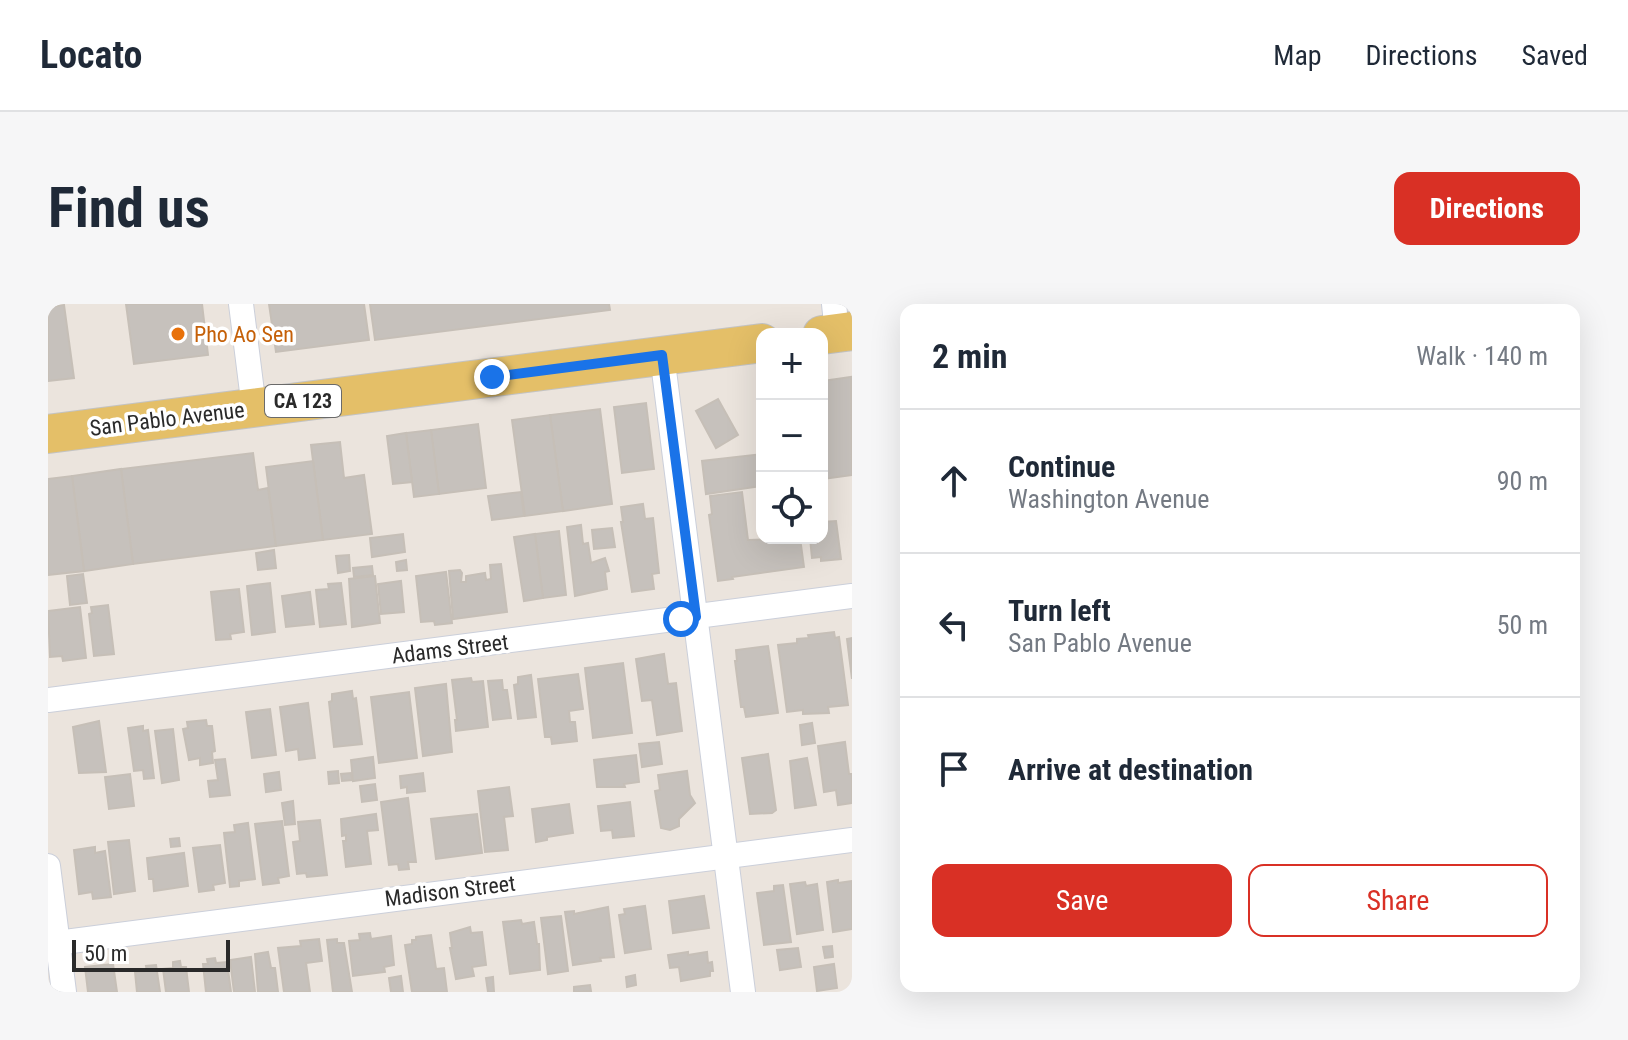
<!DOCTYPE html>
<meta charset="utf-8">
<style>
body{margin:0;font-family:"Roboto Condensed",sans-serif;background:#f6f6f7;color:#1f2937}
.controls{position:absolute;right:24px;top:24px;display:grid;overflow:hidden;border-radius:16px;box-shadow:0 8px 32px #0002}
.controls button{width:72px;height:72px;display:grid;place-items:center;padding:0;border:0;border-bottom:2px solid #e0e1e3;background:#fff;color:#1f2937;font:40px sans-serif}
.scale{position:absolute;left:24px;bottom:20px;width:158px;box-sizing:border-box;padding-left:8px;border:4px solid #2a2a2a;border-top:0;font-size:22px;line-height:28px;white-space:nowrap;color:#2a2a2a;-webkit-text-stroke:6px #fff;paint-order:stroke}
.stop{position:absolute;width:24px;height:24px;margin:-18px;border:6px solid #1a73e8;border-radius:50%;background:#fff}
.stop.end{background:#1a73e8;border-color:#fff;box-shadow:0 2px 8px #0008}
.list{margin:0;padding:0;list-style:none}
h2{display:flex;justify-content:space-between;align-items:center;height:104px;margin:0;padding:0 32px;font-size:34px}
h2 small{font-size:26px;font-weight:400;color:#747a83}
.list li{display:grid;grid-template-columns:52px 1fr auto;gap:24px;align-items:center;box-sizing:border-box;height:144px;padding:0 32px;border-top:2px solid #e0e1e3}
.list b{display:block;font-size:30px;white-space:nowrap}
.list p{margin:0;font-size:26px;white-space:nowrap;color:#747a83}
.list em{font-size:26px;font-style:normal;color:#747a83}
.actions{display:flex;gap:16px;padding:24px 32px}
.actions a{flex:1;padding:18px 0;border:2px solid #d93025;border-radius:16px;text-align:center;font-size:28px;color:#d93025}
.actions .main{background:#d93025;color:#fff}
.icon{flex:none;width:44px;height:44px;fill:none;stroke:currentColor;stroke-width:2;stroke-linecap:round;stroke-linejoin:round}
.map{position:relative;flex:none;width:804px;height:688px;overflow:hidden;border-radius:16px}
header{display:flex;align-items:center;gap:48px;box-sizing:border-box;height:112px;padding:0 40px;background:#fff;border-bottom:2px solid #e0e1e3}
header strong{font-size:38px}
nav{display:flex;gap:44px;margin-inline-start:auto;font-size:28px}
.intro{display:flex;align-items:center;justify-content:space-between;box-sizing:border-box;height:192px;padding:0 48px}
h1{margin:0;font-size:56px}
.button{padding:20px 36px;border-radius:16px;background:#d93025;color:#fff;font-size:28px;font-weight:700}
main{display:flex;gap:48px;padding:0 48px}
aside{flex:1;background:#fff;border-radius:16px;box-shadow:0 8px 32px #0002}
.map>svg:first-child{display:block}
.building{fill:#c6c1bc;stroke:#c6bfb7;stroke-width:2}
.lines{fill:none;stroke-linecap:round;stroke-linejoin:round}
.street-casing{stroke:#cbcfda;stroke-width:26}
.primary-casing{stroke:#c3c3c3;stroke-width:40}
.street{stroke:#fff;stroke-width:24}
.primary{stroke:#e4bf68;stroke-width:38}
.route{stroke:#1a73e8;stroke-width:10}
.food-dot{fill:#e8710a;stroke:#fff;stroke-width:3}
.labels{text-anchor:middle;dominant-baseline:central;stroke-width:7;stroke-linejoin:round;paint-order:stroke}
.shield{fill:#fff;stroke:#6a6a6a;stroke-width:2}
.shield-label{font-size:20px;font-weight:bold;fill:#2a2a2a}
.food-label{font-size:22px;fill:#c56008;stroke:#fff;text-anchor:start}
.street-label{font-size:22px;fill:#2a2a2a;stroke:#fff}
</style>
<header>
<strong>Locato</strong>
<nav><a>Map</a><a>Directions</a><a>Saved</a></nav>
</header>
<div class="intro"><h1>Find us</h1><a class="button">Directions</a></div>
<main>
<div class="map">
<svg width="804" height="688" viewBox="0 0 804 688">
<rect width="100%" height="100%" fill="#ebe4dd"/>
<g class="building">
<path d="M78,0h76l6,51 -74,9z"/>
<path d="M221,0h95l5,36 -93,12z"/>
<path d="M322,0h239l1,6 -235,30z"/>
<path d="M16,1l10,73 -26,3v-74z"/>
<path d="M803,73l1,98 -30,4v-98z"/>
<path d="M670,95l20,36 -22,13 -20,-37z"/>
<path d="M598,99l8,66 -32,4 -8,-66z"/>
<path d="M552,105l12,95 -49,7 -13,-96z"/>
<path d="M502,111l13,96 -38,5 -13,-96z"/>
<path d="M430,120l8,64 -47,6 -8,-64z"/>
<path d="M383,126l8,64 -25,3 -8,-64z"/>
<path d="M358,129l6,49 -19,2 -6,-48z"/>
<path d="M292,138l4,36 20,-3 8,59 -49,6 -12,-95z"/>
<path d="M205,149l5,37 10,-2 8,58 -143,18 -12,-95z"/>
<path d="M714,150v32l-56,8 -4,-33z"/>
<path d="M265,157l10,79 -47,6 -10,-79z"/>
<path d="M73,165l12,95 -49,7 -12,-95z"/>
<path d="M24,172l12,95 -36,4v-96z"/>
<path d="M473,188l3,24 -32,4 -4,-24z"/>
<path d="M694,188l6,48 52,-2 4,29 -72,10 1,2 -15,2 -9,-66 3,-1 -2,-18z"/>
<path d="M595,200l2,15 8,-1 6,55 -7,1 2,15 -22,3 -11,-70h2l-2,-15z"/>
<path d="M788,217l5,38 -20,2v-4l-9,1 -2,-20h12v-16z"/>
<path d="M533,221l2,19 5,-1 3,20 14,-5 4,13 -4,1 2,17 -32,7 -8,-69z"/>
<path d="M564,224l3,19 -21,2 -2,-19z"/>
<path d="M511,227l7,64 -23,3 -8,-64z"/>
<path d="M355,230l2,18 -33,5 -2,-19z"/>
<path d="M487,230l8,64 -19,3 -10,-64z"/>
<path d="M226,246l2,18 -18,2 -2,-17z"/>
<path d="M301,251l1,16 -12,2 -2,-17z"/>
<path d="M358,256l1,10 -10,1 -1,-9z"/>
<path d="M453,260l6,48 -54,7 -4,-48 11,-1 2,3 -1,9h5v-6l19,-3 1,7 5,-1 -1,-14z"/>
<path d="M324,262l1,9 -19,2 -1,-9z"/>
<path d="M398,268l6,51 -17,2 -1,-4 -13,1 -5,-46z"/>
<path d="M35,270l4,29 -17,2 -3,-29z"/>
<path d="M327,272l5,47 -28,4 -3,-48z"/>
<path d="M353,277l3,31 -23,2 -3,-30z"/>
<path d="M222,279l5,49 -23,3 -5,-49z"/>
<path d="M293,279l5,41 -26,3 -4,-37 13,-1 -1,-5z"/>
<path d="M191,285l5,43 -14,2 1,5 -15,1 -5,-48z"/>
<path d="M262,288l4,32 -28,3 -4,-31z"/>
<path d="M60,301l6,49 -20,2 -5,-42 3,-1 -1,-6z"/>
<path d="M32,303l6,51 -23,3 -1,-5 -12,1 -2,-46z"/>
<path d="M786,328l1,6 4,-1 9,68 -20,2 1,6 -26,1v-4l-16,2 -9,-67 19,-2v-4l12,-1 -1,-3z"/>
<path d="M804,334v41l-5,-40z"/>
<path d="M720,342l10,67 -32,4 -2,-10h-3l-6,-46h2l-1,-11z"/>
<path d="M616,350l4,30 8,-1 6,48 -25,4 -5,-35 -10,1 -6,-42z"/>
<path d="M575,359l9,70 -39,5 -8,-70z"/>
<path d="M530,370l5,35 -14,2 1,11h5l2,19 -25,3 -1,-7h-6l-7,-58z"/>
<path d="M483,371l5,42 -18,2 -4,-34 4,-1v-7z"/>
<path d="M423,374l1,4 11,-1 5,46 -32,4 -1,-11h2l-5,-40z"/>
<path d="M454,376l1,10h4l4,28 -18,2 -5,-39z"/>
<path d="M398,380l6,68 -29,4 -8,-68z"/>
<path d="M304,387l1,8 3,-1 6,46 -28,3 -5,-45 3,-1v-7z"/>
<path d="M361,388l8,66 -38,5 -8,-66z"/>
<path d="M260,399l7,55 -16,2 -1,-11 -12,2 -6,-44z"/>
<path d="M222,405l6,46 -24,3 -6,-46z"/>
<path d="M158,416l1,6h5l3,25 -3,1 1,11 -13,2v-7l-11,2 -6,-31 5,-1 -1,-6z"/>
<path d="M51,417l7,51 -27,1 -6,-46z"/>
<path d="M764,419l3,20 -13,2 -2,-20z"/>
<path d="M95,422v5l5,-1 6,48 -10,1 -1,-9 -9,1 -6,-43z"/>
<path d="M125,425l6,51 -17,3 -7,-52z"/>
<path d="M611,438l3,22 -20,3 -3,-23z"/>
<path d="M797,438l4,32h3v29l-14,2 -2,-15 -12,2 -6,-46z"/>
<path d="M720,450l8,56 -4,3 -22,1 -8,-56z"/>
<path d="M588,451l3,27 -15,2 1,3h-28l-3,-27z"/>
<path d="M325,453l2,21 -22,3 -2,-21z"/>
<path d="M759,454l9,47 -21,3 -5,-47z"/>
<path d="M177,455l5,36 -20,2 -2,-16 10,-1 -3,-20z"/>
<path d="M290,467l1,12 -10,1 -1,-12z"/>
<path d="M639,467l3,24 5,8 -16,16v7l-9,4 -9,-2 -6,-37 5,-1 -2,-15z"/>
<path d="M231,468l2,18 -15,2 -2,-18z"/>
<path d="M303,469l1,7 -10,1 -1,-7z"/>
<path d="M375,469l2,18 -18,2v-6l-6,1 -1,-12z"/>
<path d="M82,470l4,32 -25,3 -4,-32z"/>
<path d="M327,480l2,16 -15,2 -2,-16z"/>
<path d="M461,483l4,29 -9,1 4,33 -23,2 -7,-61z"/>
<path d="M360,494l8,64h-8l1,7 -10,1 -1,-6 -9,1 -8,-63z"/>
<path d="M245,497l2,23 -10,1 -3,-22z"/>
<path d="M582,498l4,34 -21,2 -1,-8 -11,1 -3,-25z"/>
<path d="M521,500l4,29 -26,4v3l-11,2 -4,-33z"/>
<path d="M328,510l2,16 -11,1 4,33 -25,3 -3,-26h3v-6l-4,1 -1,-17z"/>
<path d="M429,510l5,39 -46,6 -5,-40z"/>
<path d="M272,516l7,55 -20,2 -1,-4 -9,1 -4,-32 7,-1 -2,-19z"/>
<path d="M234,517l7,55 -11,2 1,5 -16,2 -8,-61z"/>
<path d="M200,519l7,56 -16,2v5l-9,1 -6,-54 11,-1 -1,-7z"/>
<path d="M131,534l1,8 -9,1 -1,-8z"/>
<path d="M81,536l6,51 -21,3 -6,-52z"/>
<path d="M172,541l5,38 -12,2 1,5 -15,2 -6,-44z"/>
<path d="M47,543v6l10,-2 6,46 -18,2 -1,-7 -13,2 -5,-44z"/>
<path d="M136,549l4,33 -34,5 -1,-12h-4l-2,-21z"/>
<path d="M790,576v3l14,-2v48l-19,3 -6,-50z"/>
<path d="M757,578l1,4 11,-2 6,46 -26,4 -7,-50z"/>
<path d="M735,581l8,57 -27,3 -7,-52 17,-2v-5z"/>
<path d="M656,592l5,32 -36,5 -4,-32z"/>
<path d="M597,602l6,43 -26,4 -6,-38 6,-1 -1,-5z"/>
<path d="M560,603l6,50 -14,1 1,3 -28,4 -8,-53 9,-1v3z"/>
<path d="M513,612l7,55 -20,3 -7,-56z"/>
<path d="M473,616l1,4 12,-2 3,22h2l1,26 -30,4 -7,-52z"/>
<path d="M422,623l1,6 11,-1 4,33 -14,2 2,9 -18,3 -6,-31h2l-2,-15z"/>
<path d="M322,629l1,6 20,-3 3,29 -10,2 1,5 -32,4 -4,-35 11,-1 -1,-6z"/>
<path d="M383,631l5,34 8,-1 3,24h-35l-7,-47 7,-1v-4h4v-3z"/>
<path d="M271,635l3,22 -16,2 4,29h-26l-6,-44 23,-2 -1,-5z"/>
<path d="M289,635v4h7l8,49h-19l-6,-52z"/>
<path d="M784,642l1,11 -8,1 -2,-11z"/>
<path d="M750,644l3,19 -21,3 -3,-20z"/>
<path d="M220,648l3,16h4l3,24h-20l-3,-38z"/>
<path d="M640,648v3l19,-3 1,11 4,-1 1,9h-3v5l-29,5 -2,-14 -9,1 -2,-13z"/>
<path d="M203,653l4,35h-21l-4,-32z"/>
<path d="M167,654l1,5 11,-1 4,30h-25l-3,-28h5l-1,-5z"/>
<path d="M132,657l1,6h5l3,25h-23l-3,-23 10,-1v-6z"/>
<path d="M65,660l4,28h-29l-3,-25z"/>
<path d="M786,660l3,24 -20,3 -3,-24z"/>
<path d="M108,661l4,27h-23l-2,-20 12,-1 -1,-5z"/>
<path d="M587,671l1,10 -9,2 -1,-10z"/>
<path d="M353,672l2,16h-12l-2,-14z"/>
<path d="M445,673l1,15h-6l-2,-14z"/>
<path d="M542,681l1,6 -17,1v-5z"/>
</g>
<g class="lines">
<g class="street-casing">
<g id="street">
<path d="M193,0l13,104"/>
<path d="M786,0l3,29"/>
<path d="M614,51l81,637"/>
<path d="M0,396l804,-104"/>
<path d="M0,562l16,126"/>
<path d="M0,640l804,-104"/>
</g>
</g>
<g class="primary-casing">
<g id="primary">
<path d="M774,31l30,-4"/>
<path d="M0,130l714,-91"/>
</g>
</g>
<use href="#street" class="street"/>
<use href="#primary" class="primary"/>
</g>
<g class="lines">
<path class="route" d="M444,73l170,-22 34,262 -15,2"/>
</g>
<circle class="food-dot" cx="130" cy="30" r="8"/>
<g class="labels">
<rect class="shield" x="217" y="81" width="76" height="32" rx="6"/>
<g class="shield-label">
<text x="255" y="97">CA 123</text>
</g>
<g class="food-label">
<text x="146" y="30">Pho Ao Sen</text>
</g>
<g class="street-label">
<text transform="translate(119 115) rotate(-7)">San Pablo Avenue</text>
<text transform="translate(402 345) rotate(-7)">Adams Street</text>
<text transform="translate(402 587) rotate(-7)">Madison Street</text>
</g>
</g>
</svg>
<div class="controls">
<button>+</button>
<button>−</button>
<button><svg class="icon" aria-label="locate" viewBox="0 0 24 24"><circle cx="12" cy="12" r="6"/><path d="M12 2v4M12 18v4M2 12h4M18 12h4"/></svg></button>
</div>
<div class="scale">50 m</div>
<div class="stop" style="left:633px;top:315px"></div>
<div class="stop end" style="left:444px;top:73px"></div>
</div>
<aside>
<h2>2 min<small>Walk · 140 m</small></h2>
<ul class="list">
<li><svg class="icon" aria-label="ahead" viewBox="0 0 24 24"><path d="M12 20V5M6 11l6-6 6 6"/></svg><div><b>Continue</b><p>Washington Avenue</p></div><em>90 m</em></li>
<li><svg class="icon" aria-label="left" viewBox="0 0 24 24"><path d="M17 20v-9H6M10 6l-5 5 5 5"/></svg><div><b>Turn left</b><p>San Pablo Avenue</p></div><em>50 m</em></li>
<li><svg class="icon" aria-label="arrive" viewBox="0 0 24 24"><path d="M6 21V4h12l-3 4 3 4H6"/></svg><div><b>Arrive at destination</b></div></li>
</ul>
<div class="actions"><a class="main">Save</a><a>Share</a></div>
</aside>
</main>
